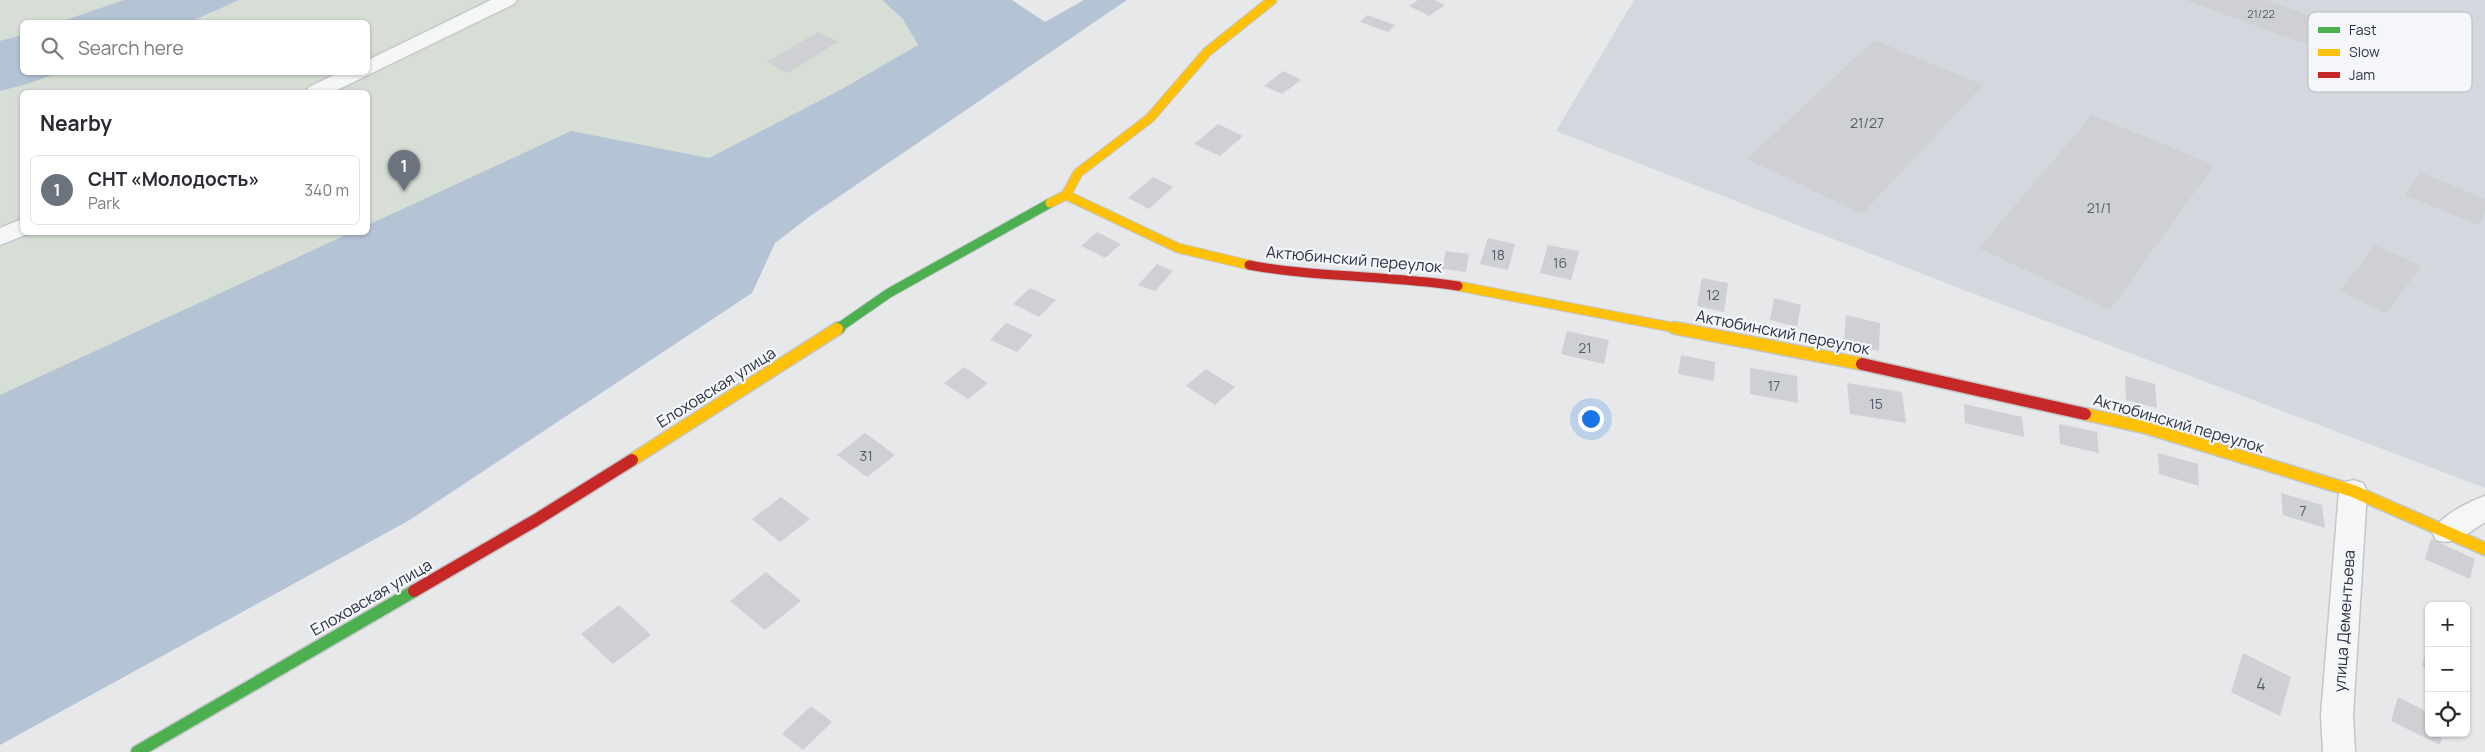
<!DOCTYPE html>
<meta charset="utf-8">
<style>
body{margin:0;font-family:Manrope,sans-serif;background:#f2f2f3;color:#2b2b33}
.controls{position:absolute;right:15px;bottom:15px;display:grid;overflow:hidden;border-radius:8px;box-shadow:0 1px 4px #0004}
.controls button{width:45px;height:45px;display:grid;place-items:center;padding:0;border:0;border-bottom:1px solid #e1e1e2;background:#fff;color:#2b2b33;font:25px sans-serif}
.you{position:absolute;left:1590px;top:418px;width:18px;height:18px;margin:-12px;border:4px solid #fff;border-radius:50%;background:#1a73e8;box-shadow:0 0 0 8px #1a73e833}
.badge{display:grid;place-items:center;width:32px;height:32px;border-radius:50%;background:#6c737f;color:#fff;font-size:16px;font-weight:700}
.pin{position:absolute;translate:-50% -41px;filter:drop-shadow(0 1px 2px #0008)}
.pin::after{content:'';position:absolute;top:26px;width:18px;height:15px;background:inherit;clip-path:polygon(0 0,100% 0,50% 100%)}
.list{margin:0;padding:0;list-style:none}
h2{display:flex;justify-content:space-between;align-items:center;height:65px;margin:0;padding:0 20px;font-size:21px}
h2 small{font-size:16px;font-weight:400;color:#7c7c81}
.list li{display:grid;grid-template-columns:32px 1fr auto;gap:15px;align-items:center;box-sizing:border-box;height:70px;margin:0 10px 10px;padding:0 10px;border:1px solid #e1e1e2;border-radius:8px}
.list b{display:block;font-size:19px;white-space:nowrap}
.list p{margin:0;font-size:16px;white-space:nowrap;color:#7c7c81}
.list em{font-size:16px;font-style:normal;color:#7c7c81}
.icon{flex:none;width:28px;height:28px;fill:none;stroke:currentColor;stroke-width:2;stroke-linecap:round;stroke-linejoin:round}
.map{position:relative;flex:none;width:2485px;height:752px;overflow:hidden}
.search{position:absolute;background:#fff;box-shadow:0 1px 4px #0004;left:20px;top:20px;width:350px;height:55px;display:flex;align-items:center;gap:12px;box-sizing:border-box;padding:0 18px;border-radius:8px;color:#7c7c81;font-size:19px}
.panel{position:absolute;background:#fff;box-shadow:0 1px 4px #0004;left:20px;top:90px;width:350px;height:145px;border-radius:8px}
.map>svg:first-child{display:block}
.built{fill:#d4d7dd}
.green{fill:#d6ded6;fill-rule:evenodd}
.water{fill:#b4c4d5}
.building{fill:#ced0d3}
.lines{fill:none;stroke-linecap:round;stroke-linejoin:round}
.street-casing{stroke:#c4c6c8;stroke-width:3}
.fast-far1-casing{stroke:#c4c6c8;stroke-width:11}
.fast-casing{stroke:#c4c6c8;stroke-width:15}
.slow-far1-casing{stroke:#c4c6c8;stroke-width:11}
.slow-casing{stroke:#c4c6c8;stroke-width:15}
.jam-far1-casing{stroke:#c4c6c8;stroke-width:11}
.jam-casing{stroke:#c4c6c8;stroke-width:15}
.street{fill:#f5f6f7;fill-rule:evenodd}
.fast-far1{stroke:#4caf50;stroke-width:9}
.fast{stroke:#4caf50;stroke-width:12}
.slow-far1{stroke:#ffc107;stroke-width:9}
.slow{stroke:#ffc107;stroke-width:12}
.jam-far1{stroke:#c62828;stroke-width:9}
.jam{stroke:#c62828;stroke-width:12}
.labels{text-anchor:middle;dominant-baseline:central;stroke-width:4.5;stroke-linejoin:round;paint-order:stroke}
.far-number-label{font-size:11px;fill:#545c69}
.number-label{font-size:14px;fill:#545c69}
.street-label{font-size:16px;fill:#2b3445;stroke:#f4f6f9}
.near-number-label{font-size:16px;fill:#545c69}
.key{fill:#f4f6f9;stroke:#b8bcc3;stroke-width:1}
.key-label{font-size:14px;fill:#2b3445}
</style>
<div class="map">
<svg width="2485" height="752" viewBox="0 0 2485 752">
<rect width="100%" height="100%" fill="#e6e8ea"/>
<path class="built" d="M1634,0h851v488l-521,-198 -408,-159z"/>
<path class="green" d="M0,0h1009l-97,36 6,9 -76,44 -133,69 -103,-20 -606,287zM22,22h346v50h-346zM22,92h346v140h-346z"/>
<g class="water">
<path d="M124,0h115l-49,22h-130z"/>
<path d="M882,0h130l33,22 39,-22h43l-318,217 -34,26 -23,50 -344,228 -408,224v-350l350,-162 18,-1v-7l203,-94 138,27 133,-69 76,-44 -15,-26z"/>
<path d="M22,35v37l36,1 -28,10 -30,8v-50z"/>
</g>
<g class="building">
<path d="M1418,0h16l11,5 -16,11 -20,-10z"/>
<path d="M2186,0h80l72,26 -17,24z"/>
<path d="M1367,15l28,10 -7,7 -28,-10z"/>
<path d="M818,32l20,10 -51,31 -20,-11z"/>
<path d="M1874,40l109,45 -121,129 -115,-55z"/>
<path d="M1283,71l18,9 -19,14 -18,-8z"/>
<path d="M2092,115l122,50 -104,145 -131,-62z"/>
<path d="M1218,124l25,12 -23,20 -26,-12z"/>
<path d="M2420,172l65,27v14l-7,12 -73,-30z"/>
<path d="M1153,177l20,10 -24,22 -21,-11z"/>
<path d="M1097,232l24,12 -16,14 -24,-12z"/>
<path d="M1488,238l27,6 -7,26 -28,-6z"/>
<path d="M1548,245l31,6 -8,29 -31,-7z"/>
<path d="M2375,245l46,21 -35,48 -46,-23z"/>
<path d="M1446,251l23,3 -3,18 -24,-3z"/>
<path d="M1157,264l16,7 -18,20 -17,-6z"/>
<path d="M1702,278l26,5 -4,29 -27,-6z"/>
<path d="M1030,288l26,12 -17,17 -26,-13z"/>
<path d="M1774,298l27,7 -4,22 -27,-7z"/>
<path d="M1846,315l34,8 -1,28 -35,-8z"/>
<path d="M1006,323l27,12 -16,17 -27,-12z"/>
<path d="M1567,331l42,9 -5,24 -43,-10z"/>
<path d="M1681,355l34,7 -1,19 -36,-7z"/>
<path d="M964,367l24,16 -20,16 -24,-16z"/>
<path d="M1750,368l47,8 1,27 -48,-9z"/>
<path d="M1206,369l29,18 -20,18 -29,-19z"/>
<path d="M2125,376l30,8 2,24 -31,-8z"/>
<path d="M1847,383l55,9 4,31 -56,-9z"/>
<path d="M1964,404l58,13 2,20 -59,-14z"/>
<path d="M2059,424l38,8 2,21 -39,-9z"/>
<path d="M865,433l30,22 -28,22 -30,-22z"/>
<path d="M2158,453l40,11 1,22 -40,-12z"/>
<path d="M2281,493l41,12 3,23 -42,-13z"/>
<path d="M781,497l29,22 -30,23 -28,-23z"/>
<path d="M2431,539l44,20 -5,20 -45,-20z"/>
<path d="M766,572l35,29 -36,29 -35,-29z"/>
<path d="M619,605l32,30 -38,29 -32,-30z"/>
<path d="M2428,645h1v24l-7,-3z"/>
<path d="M2243,653l48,24 -11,39 -49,-24z"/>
<path d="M2398,697l31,16v20h14l-3,12 -49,-24z"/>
<path d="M811,706l21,16 -29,28 -21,-16z"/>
</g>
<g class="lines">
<g class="street-casing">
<g id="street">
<path d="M491,0h26l-3,4 -181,88h-27l3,-5 31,-15h28v-12z"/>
<path d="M22,219v13l8,1 -30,12v-17z"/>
<path d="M2353,480l10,3 4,8 -14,224 2,37h-32l-2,-37 18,-224 4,-8z"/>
<path d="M2485,496v26c-16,10 -31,25 -49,18l-4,-8c8,-16 36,-30 53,-36z"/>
</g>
</g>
<g class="fast-far1-casing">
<path id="fast-far1" d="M837,329l52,-36 161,-90"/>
</g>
<g class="fast-casing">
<g id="fast">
<path d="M837,329l2,-1"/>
<path d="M137,752l277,-161"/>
</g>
</g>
<g class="slow-far1-casing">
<g id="slow-far1">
<path d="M1066,195l112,53 71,17"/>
<path d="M1050,203l16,-8 12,-22 72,-55 57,-66 65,-52"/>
<path d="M1458,286l223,43"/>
</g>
</g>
<g class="slow-casing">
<g id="slow">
<path d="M1675,328l187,36"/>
<path d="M2085,414l63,14 205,63 132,58"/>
<path d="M632,460l205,-131"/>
</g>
</g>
<g class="jam-far1-casing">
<path id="jam-far1" d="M1249,265c69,13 140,10 209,21"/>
</g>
<g class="jam-casing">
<g id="jam">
<path d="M1862,364l223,50"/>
<path d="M414,591l122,-71 96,-60"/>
</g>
</g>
<use href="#street" class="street"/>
<use href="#fast-far1" class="fast-far1"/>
<use href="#fast" class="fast"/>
<use href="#slow-far1" class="slow-far1"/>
<use href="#slow" class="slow"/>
<use href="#jam-far1" class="jam-far1"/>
<use href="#jam" class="jam"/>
</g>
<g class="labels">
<g class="far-number-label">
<text x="2261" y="13">21/22</text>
</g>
<g class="number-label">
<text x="1867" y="122">21/27</text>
<text x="2099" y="207">21/1</text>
<text x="1498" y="254">18</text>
<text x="1560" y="262">16</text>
<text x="1713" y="294">12</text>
<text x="1585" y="347">21</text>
<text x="1774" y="385">17</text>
<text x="1876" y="403">15</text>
<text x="866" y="455">31</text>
<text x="2303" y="510">7</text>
</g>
<g class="street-label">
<text transform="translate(1354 259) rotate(5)">Актюбинский переулок</text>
<text transform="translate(1783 332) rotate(11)">Актюбинский переулок</text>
<text transform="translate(716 387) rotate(-32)">Елоховская улица</text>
<text transform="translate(2179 423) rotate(16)">Актюбинский переулок</text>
<text transform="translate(371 597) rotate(-30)">Елоховская улица</text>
<text transform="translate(2344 621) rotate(-86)">улица Дементьева</text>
</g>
<g class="near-number-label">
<text x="2261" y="684">4</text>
</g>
</g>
<rect x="2308" y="12" width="164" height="80" rx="8" class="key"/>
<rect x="2318" y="27" width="22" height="6" fill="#4caf50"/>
<rect x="2318" y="49" width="22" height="7" fill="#ffc107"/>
<rect x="2318" y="72" width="22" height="6" fill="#c62828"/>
<g class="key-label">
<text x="2349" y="35">Fast</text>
<text x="2349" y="57">Slow</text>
<text x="2349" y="80">Jam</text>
</g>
</svg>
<div class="controls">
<button>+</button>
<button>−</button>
<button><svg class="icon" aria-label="locate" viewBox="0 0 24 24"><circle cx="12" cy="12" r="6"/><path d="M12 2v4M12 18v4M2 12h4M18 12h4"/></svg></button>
</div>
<div class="you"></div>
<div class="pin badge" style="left:404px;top:191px">1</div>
<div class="search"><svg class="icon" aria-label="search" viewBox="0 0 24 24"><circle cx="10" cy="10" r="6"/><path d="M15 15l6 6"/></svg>Search here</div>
<section class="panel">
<h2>Nearby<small></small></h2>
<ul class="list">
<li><span class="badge">1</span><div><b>СНТ «Молодость»</b><p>Park</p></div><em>340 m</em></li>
</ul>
</section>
</div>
